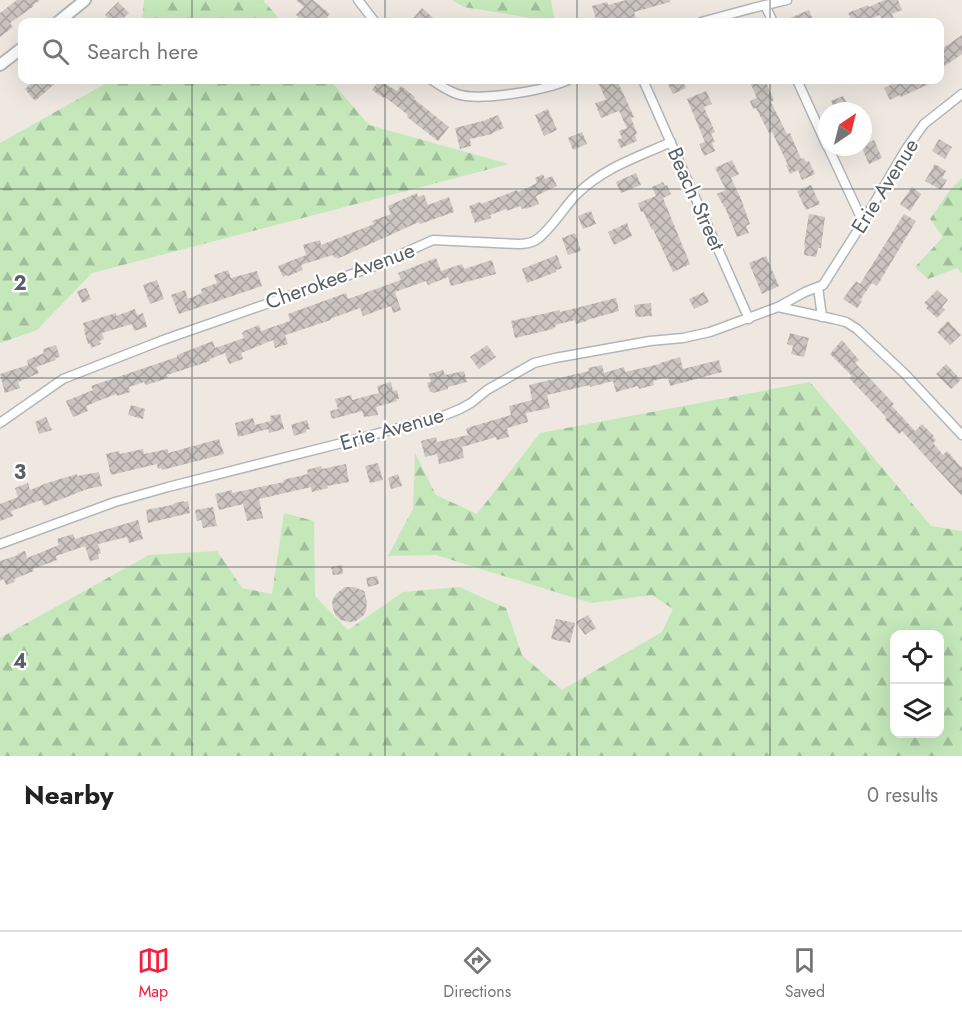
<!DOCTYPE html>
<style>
body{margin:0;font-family:Jost,sans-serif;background:#f2f2f2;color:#222}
.controls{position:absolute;right:18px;bottom:18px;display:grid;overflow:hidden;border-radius:12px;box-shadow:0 6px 24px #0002}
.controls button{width:54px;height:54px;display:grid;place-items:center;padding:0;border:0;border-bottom:2px solid #e0e0e0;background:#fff;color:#222;font:30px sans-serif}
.compass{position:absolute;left:818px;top:102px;width:54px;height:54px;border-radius:50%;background:#fff;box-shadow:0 6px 24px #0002;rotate:35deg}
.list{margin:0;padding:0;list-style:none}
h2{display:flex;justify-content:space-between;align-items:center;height:78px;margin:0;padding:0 24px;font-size:26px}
h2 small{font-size:20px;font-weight:400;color:#767676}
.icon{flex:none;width:33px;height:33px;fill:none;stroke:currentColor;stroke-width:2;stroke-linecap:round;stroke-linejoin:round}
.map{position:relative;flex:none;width:962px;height:756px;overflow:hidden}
.search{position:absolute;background:#fff;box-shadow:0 6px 24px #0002;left:18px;right:18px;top:18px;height:66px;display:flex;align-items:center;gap:15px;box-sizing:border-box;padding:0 21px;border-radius:12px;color:#767676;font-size:22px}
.sheet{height:174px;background:#fff}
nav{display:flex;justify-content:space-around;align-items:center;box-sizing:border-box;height:84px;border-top:2px solid #e0e0e0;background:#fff;font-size:16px;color:#767676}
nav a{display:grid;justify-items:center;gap:3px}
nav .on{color:#f71d3c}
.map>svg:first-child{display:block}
.forest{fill:url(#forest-firs);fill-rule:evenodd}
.building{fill:url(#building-cross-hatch)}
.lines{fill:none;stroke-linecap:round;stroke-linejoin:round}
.minor-casing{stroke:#b2b6ba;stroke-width:11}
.tertiary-casing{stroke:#b2b6ba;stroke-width:14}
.minor{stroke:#fff;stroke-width:8}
.tertiary{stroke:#fff;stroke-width:10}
.grid{fill:none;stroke:#596063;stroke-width:1.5;stroke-opacity:0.55}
.labels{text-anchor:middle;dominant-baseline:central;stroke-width:4.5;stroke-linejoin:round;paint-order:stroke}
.street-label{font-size:21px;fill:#596063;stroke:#fff}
.grid-label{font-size:20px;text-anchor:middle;font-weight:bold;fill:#596063;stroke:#fff;stroke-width:4.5;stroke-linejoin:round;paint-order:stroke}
</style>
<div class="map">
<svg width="962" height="756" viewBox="0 0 962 756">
<defs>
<pattern id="forest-firs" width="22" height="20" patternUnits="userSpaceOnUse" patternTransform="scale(1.5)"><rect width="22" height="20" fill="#c4e8ba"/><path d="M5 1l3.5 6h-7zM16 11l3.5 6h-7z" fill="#a2bf9b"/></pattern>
<pattern id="building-cross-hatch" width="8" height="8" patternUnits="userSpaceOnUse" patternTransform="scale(1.5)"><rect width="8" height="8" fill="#cbc5c0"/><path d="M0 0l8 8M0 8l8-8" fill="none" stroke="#a8a3a0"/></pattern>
</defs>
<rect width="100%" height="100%" fill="#eee8e1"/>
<g class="forest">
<path d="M144,0h119l19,22h-140z"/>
<path d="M452,0h99l4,22 -91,-15z"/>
<path d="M112,80h218l39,45 140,39 -417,109 -55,57 -37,13v-200z"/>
<path d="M962,178v95l-5,-5 -29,11 -13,-12 28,-30 -13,-18 20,-29z"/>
<path d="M810,382l121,144 31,5v225h-962v-118l149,-83 68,-4 25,37 30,6 12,-81 30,8 1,75 33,34 55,-38 56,-5 47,21 16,47 40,35 100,-58 11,-23 -21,-14 -61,8 -155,-48 -48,1 25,-47 2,-56 21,42 41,19 63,-81zM894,634h46v100h-46z"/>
</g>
<g class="building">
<path d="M17,0h23l-7,5 1,1 -24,17 3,4 -13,10v-24z"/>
<path d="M296,0h17l17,14 -8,8h-18l-8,-7 8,-8z"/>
<path d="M626,0h44v2l-36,10 2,6 -19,4h-20l-5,-16 15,-4 1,3z"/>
<path d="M884,0h14l4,10 -10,4 2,5 -11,3 -3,-7 -16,7h-11l-5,-9 20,-8 1,2z"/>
<path d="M118,2l11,11 -10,9h-7l-7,-7z"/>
<path d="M422,8l16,14h-28z"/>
<path d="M809,10l5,12h-34z"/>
<path d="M962,35v19l-23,16v-19z"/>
<path d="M35,80h24l-24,21 -10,-12z"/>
<path d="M379,80l18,11 4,-5 14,11 -1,2 35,28 -11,14 -31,-24 1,-2 -23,-18 -1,1 -12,-8z"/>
<path d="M604,80h13l17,37 -3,1 6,15 -2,2 2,6 -16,7 -4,-8 5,-2 -3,-7 8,-3 -8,-17 -18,7 -6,-15 11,-3 -8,-18z"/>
<path d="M666,80h16l4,8 -13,6z"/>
<path d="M749,80h16l9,20 -3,2 16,32 3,-1 11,26 3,-1 2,4 3,-1 6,13 -13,6 -4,-10 -8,4 -4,-9h2l-16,-33 -3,1 -13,-25 -3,1 -3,-8 7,-3z"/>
<path d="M900,80h37l-36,17 -1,-2 -10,5 -6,-12z"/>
<path d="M706,91l6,13 -8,3 11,25 -4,2 4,8 -3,1 3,8 -11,5 -5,-12 6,-2 -18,-43z"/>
<path d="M843,96l6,11 -8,4h-5l-5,-10z"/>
<path d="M548,109l9,21 -13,6 -9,-21z"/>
<path d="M498,115l6,13 -12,5v1l-22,5 1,7 -11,3 -5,-21 28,-7z"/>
<path d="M582,132l5,12 -14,6 -5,-12z"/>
<path d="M939,139l13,8 -7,12 -13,-8z"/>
<path d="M874,140l8,18 -13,6 -6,-14v-5z"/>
<path d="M732,160l7,14 -8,4 10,21 9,25 -4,2 3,7 -12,4 -12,-30h-1l-7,-13 9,-4 -11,-22z"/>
<path d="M935,164l11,7 -4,7 5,2 -6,10 -16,-9z"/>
<path d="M636,173l5,12 -20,8 -5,-11z"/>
<path d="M543,174l2,5 7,-3 5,10 -21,10 3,8 -13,5 -1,-1 -3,1 -2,-3 -13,5 -1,-2 -16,6 1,3 -16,5 -6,-17 11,-4 1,2 36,-14 1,2 17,-8 2,-1 -2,-5z"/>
<path d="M663,182l2,4 2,-1 4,9 -8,4 27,66 -17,8 -20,-43 -1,1 -9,-19 -2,1 -3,-9 18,-7 -4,-9z"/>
<path d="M811,185l9,19 -14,6 -9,-19z"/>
<path d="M912,187l9,7 -11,17 -10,-7z"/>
<path d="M417,193l1,4 6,-2 4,10 21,-8 5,15 -34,12 -1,-2 -82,37v-2l-3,1 -1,-3 -32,10 2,5 -15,6 -1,-1 -4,2 -5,-11 28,-11 -3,-10 17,-5 1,5 53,-21 -2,-3 19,-7 -3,-8z"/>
<path d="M591,211l5,13 -13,5 -5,-13z"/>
<path d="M809,214l16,3 -4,31h-3l-2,9 -12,-2 1,-10h-1z"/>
<path d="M904,214l12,7 -39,65 -5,-3 -12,17 2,1 -5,7 -14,-9 13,-18 4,3z"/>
<path d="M627,223l5,13 -18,9 -6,-13z"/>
<path d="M575,233l6,18 -13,4 -6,-17z"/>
<path d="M557,255l5,13 -6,2v2l-29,11 -5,-14z"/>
<path d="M766,256l13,30 -17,8 -13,-31z"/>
<path d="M436,258l5,13 21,-7 2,5 28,-9 4,14 -45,12 -3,-9 -20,8 -2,-4 -31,11 6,18 -8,3 -2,-7 -28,10 -3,-8 -30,11 1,1 -46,15 3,9 -13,4 -2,-8 -32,13 2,6 -14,5 -4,-11 -15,6v2l-43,14 1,3 -22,7 -2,-3 -15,5 1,5 -13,4 -1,-2 -30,12 2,5 -15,6 -7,-16 27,-11 -2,-4 86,-29v-2l36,-14 2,7 29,-10 -2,-5 2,-1v-1l15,-6 2,6 29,-10 -2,-7 58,-21 2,6 53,-19 -3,-7z"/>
<path d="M228,270l3,8 26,-7 5,15 -83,28 -8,-19 14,-5 3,9 14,-6 -1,-4 16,-6 -3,-8z"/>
<path d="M157,280l7,19 -14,5 -7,-19z"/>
<path d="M86,288l5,11 -9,4 -5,-12z"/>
<path d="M937,290l11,10 -6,7 3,3 -8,8 -11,-10 2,-2 -4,-3z"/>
<path d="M704,292l5,10 -15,7 -5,-10z"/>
<path d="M616,298l3,13 -32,9v1l-11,3 -1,-4 -20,5 1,2 -4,1 1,1 -38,9 -4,-17 49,-11v2z"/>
<path d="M651,303l1,13 -16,1 -2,-12z"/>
<path d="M135,309l2,6 6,-2 4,14 -13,4 -2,-7 -30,9 2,6 -5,2 2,3 -10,4 -1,-5 -2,1 -4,-14 1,-1 -2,-6 33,-10v3z"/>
<path d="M948,321l13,14 -11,10 -13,-13z"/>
<path d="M790,333l19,5 -5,19 -13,-3 2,-8 -6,-2z"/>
<path d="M842,340l17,20 -4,3 39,41 -2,2 23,25 7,-7 12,12 -1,1 3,3 -3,3 10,12 4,-4 15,17v28l-60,-65 -3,3 -14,-15 2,-1 -38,-40 3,-2 -22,-22z"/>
<path d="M56,345l4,12 -5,1 1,2 -20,7 3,6 -21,9 2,6 -15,5 -5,-19 28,-9 -1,-5 17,-7 -1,-4z"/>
<path d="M487,345l9,12 -17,12 -9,-12z"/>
<path d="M680,357l3,12 36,-9 3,12 -52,14 -2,-9 -15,4 1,4 -15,4 -1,-3 -22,6 -3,-11 -23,6v-2l-43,10 3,13 -24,5 2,9 -21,6 2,9 -12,3 -1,-3 -34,10 2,11 -25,6 -2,-10 -12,3 -4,-16 15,-4 1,5 31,-7 -2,-6 4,-2 41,-12 -2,-9 23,-6 -3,-15 60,-14 -1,-3 14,-3 2,8 20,-6 1,5 35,-8v-1z"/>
<path d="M946,364l15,16 -10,9 -15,-15z"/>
<path d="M443,370l2,5 19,-4 3,11 -19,5v2l-15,4 -1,-1h-2l-3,-9 4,-1 -2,-8z"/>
<path d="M391,382l2,9 4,-1 2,9h-3l1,2 -21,6 2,8 -14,2 -2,-6 -30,8 -2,-8 8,-2 -3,-10 16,-4 1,5 27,-7 -2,-7z"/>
<path d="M131,405l14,4 -2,10 -15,-4z"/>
<path d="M280,414l4,15 -15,4 -1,-4 -30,8 -3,-14 18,-5 2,7 16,-4 -1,-5z"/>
<path d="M46,417l6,13 -13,4 -4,-12z"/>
<path d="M307,420l3,9 -4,1v2l-12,4 -3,-11z"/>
<path d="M219,439l5,15 -62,16 -1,-2 -3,1 -1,-5 -46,11 -5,-21 13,-3 1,3 23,-5 1,5 24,-5v4z"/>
<path d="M378,463l5,17 -13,3 -5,-17z"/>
<path d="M346,464l3,18 -22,4 1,2 -16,4 -1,-5 -52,12 4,19 -16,3 -4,-17 -24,6 -4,-16 17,-4v3l52,-11 -1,-2 25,-6 -1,-4 14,-4 1,3z"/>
<path d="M99,472l3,14 -15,3 -43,17 -3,-6 -30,11 2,5 -13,5v-17l18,-7 -3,-9 13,-5 2,7 17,-7 30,-9v2z"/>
<path d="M398,474l4,12 -11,3 -3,-11z"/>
<path d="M184,501v1l4,-1 2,12 -42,10 -2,-13 26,-5 3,-2z"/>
<path d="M213,507l4,19 -14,2 -2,-8 -4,1 -2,-11z"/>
<path d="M138,520l5,19 -14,4 -2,-6 -29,7 3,9 -3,1 1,5 -9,2 -5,-15 -29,10 1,4 -24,9 1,2 -20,8 1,3 -9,3 -2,-6 -4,2v-20l18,-6 -1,-1 8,-3 2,7 32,-13 -2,-6 16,-5 2,5z"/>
<path d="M342,565l1,9 -10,1 -2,-8z"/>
<path d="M377,576l2,8 -11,3 -2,-9z"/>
<path d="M345,587h9l10,4 3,10 -1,10 -2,4 -8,6 -6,1 -9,-2 -5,-4 -3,-7 -1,-8 4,-7z"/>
<path d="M588,615l8,13 -11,7 -9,-13z"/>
<path d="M556,619l19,4 -5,20 -19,-4z"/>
</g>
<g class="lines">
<g class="minor-casing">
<g id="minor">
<path d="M358,0l17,22"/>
<path d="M765,5l8,17"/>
<path d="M701,22l52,-14 34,-8"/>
<path d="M432,80c7,5 17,11 25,14 22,8 90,-4 111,-14"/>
<path d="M643,80l106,239"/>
<path d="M797,80l30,66"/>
<path d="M828,147l35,75"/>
<path d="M818,287l4,30"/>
<path d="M778,307l56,12 12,3 11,7 48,45 57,61"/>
<path d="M0,423l63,-44 100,-39 212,-74 58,-26 85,4c7,0 13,-1 18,-4 13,-8 29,-34 41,-46 26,-26 61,-37 94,-52"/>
<path d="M0,544l115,-42 53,-15 170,-43 105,-28 17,-7 11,-6 16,-13 47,-27 21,-5 95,-17 33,-3 27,-6 68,-25 27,-15 18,-7 40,-63 43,-73 18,-25 38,-30"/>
</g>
</g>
<g class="tertiary-casing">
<g id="tertiary">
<path d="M58,22l27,-22"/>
<path d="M0,65l22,-17"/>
</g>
</g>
<use href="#minor" class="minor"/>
<use href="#tertiary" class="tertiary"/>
</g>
<path class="grid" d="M192,0v22M385,0v22M577,0v22M770,0v22M192,80v676M385,80v676M577,80v676M770,80v676M0,189h962M0,378h962M0,567h962"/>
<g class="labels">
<g class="street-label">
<text transform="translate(885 186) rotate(-58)">Erie Avenue</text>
<text transform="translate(696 199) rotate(66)">Beach Street</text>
<text transform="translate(340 276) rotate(-20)">Cherokee Avenue</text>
<text transform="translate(392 429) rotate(-16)">Erie Avenue</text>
</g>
</g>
<g class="grid-label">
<text x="20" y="290">2</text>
<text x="20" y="479">3</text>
<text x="20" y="668">4</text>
</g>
</svg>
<div class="controls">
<button><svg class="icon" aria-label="locate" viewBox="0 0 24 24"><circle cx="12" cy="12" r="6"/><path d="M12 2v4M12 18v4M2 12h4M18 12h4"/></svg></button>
<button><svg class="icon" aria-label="layers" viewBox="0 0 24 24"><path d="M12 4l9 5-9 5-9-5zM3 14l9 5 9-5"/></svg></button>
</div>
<svg class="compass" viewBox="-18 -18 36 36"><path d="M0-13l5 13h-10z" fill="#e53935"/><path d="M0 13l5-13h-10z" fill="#767676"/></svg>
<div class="search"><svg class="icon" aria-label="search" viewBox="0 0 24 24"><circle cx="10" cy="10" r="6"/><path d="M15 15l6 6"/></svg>Search here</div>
</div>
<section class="sheet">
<h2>Nearby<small>0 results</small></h2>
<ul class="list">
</ul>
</section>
<nav>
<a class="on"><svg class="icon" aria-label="map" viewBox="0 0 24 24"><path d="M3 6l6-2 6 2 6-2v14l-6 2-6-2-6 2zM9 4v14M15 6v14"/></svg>Map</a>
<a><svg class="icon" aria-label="directions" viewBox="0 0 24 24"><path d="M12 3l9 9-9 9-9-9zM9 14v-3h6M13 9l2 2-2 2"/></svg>Directions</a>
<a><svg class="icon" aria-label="saved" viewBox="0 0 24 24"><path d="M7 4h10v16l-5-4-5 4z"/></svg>Saved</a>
</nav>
